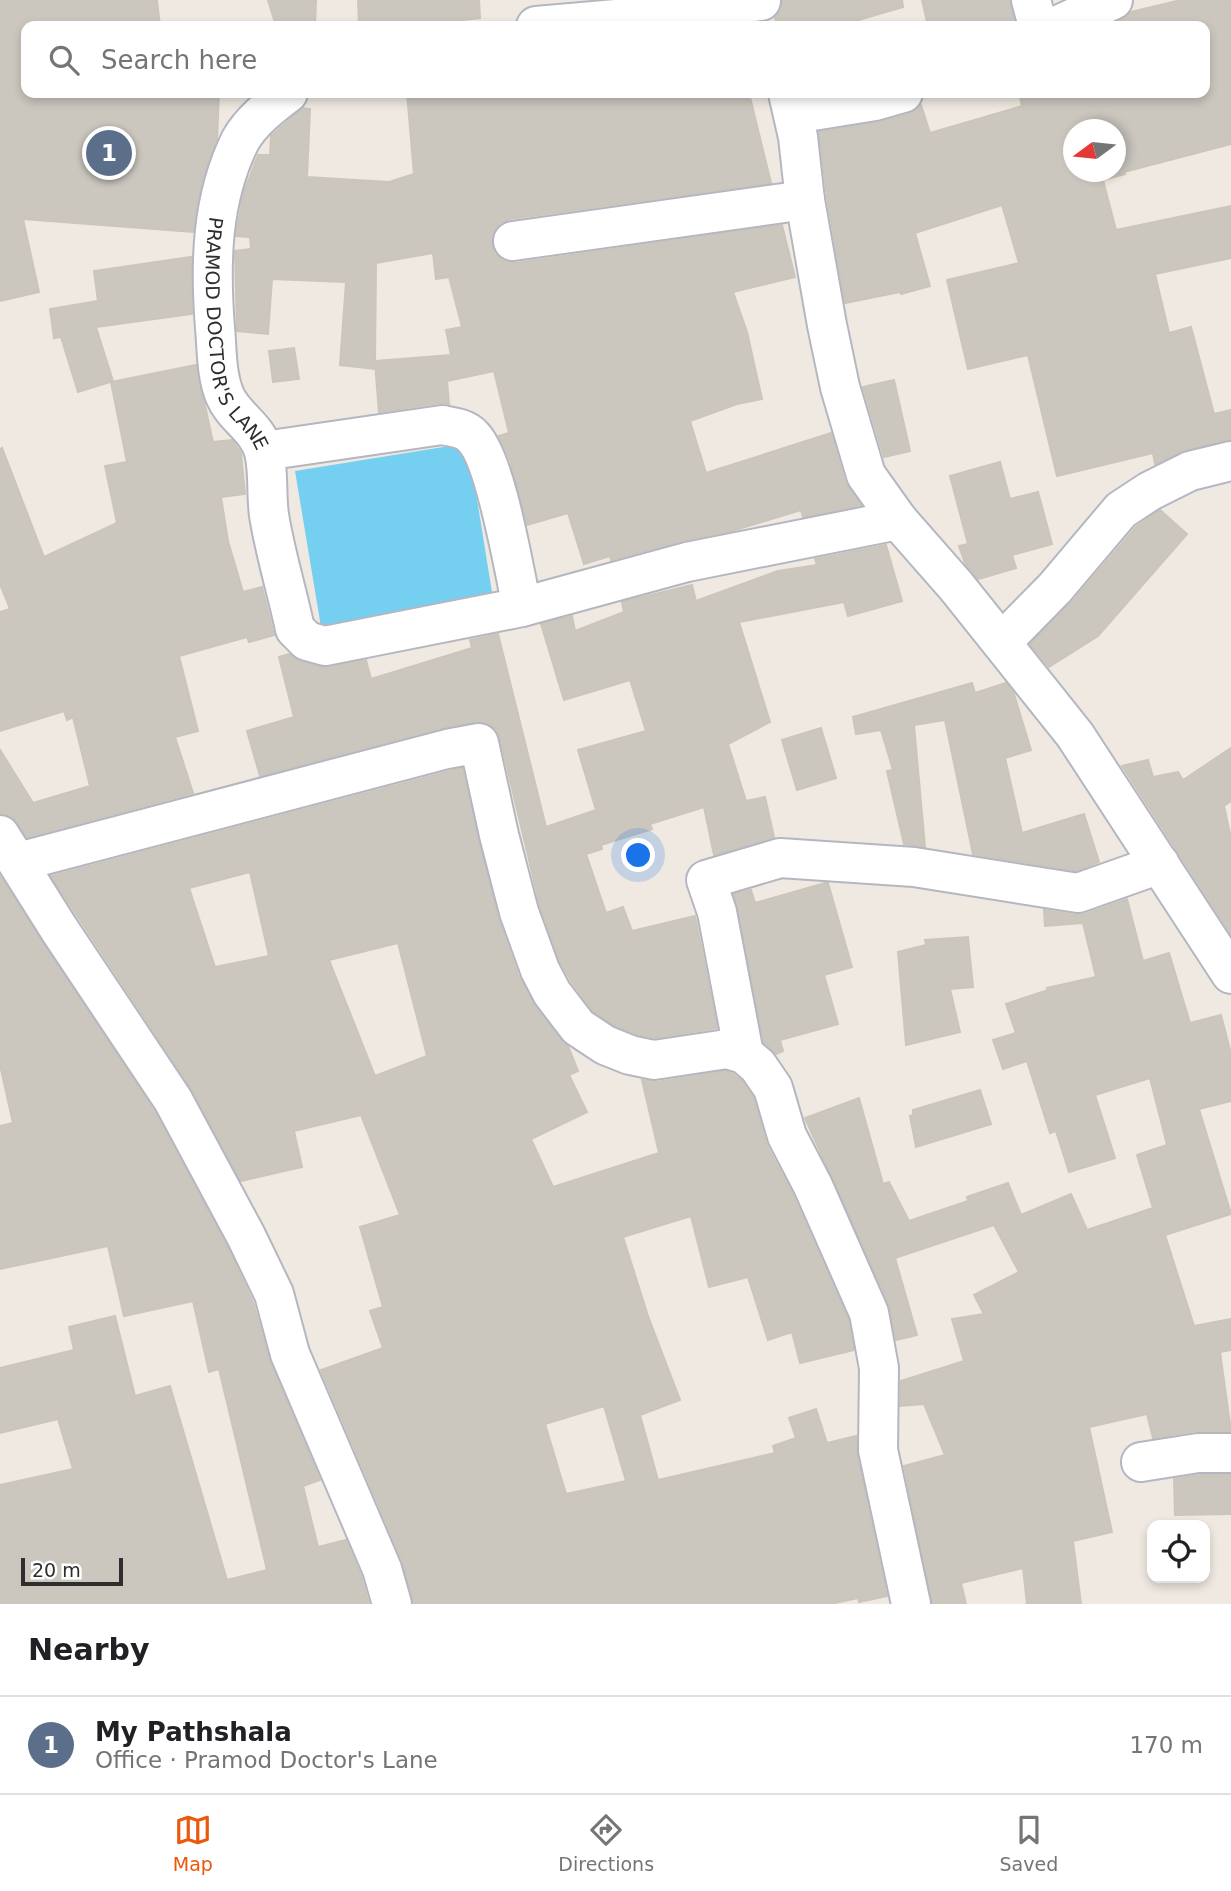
<!DOCTYPE html>
<meta charset="utf-8">
<style>
body{margin:0;font-family:"DejaVu Sans",sans-serif;background:#f2f2f2;color:#202124}
.controls{position:absolute;right:21px;bottom:21px;display:grid;overflow:hidden;border-radius:14px;box-shadow:0 4px 10px #0003}
.controls button{width:63px;height:63px;display:grid;place-items:center;padding:0;border:0;border-bottom:2px solid #e0e0e0;background:#fff;color:#202124;font:35px sans-serif}
.compass{position:absolute;left:1063px;top:119px;width:63px;height:63px;border-radius:50%;background:#fff;box-shadow:0 4px 10px #0003;rotate:255deg}
.scale{position:absolute;left:21px;bottom:18px;width:102px;box-sizing:border-box;padding-left:7px;border:4px solid #2e2e2e;border-top:0;font-size:19px;line-height:24px;white-space:nowrap;color:#2e2e2e;-webkit-text-stroke:5px #fff;paint-order:stroke}
.you{position:absolute;left:639px;top:856px;width:24px;height:24px;margin:-18px;border:5px solid #fff;border-radius:50%;background:#1a73e8;box-shadow:0 0 0 10px #1a73e833}
.badge{display:grid;place-items:center;width:46px;height:46px;border-radius:50%;background:#ea580c;color:#fff;font-size:23px;font-weight:700}
.pin{position:absolute;translate:-50% -50%;border:4px solid #fff;box-shadow:0 2px 7px #0006}
.list{margin:0;padding:0;list-style:none}
h2{display:flex;justify-content:space-between;align-items:center;height:91px;margin:0;padding:0 28px;font-size:30px}
h2 small{font-size:23px;font-weight:400;color:#757577}
.list li{display:grid;grid-template-columns:46px 1fr auto;gap:21px;align-items:center;box-sizing:border-box;height:98px;padding:0 28px;border-top:2px solid #e0e0e0}
.list b{display:block;font-size:26px;white-space:nowrap}
.list p{margin:0;font-size:23px;white-space:nowrap;color:#757577}
.list em{font-size:23px;font-style:normal;color:#757577}
.icon{flex:none;width:38px;height:38px;fill:none;stroke:currentColor;stroke-width:2;stroke-linecap:round;stroke-linejoin:round}
.map{position:relative;flex:none;width:1231px;height:1604px;overflow:hidden}
.search{position:absolute;background:#fff;box-shadow:0 4px 10px #0003;left:21px;right:21px;top:21px;height:77px;display:flex;align-items:center;gap:18px;box-sizing:border-box;padding:0 24px;border-radius:14px;color:#757577;font-size:26px}
.sheet{height:189px;background:#fff}
nav{display:flex;justify-content:space-around;align-items:center;box-sizing:border-box;height:98px;border-top:2px solid #e0e0e0;background:#fff;font-size:19px;color:#757577}
nav a{display:grid;justify-items:center;gap:4px}
nav .on{color:#ea580c}
.map>svg:first-child{display:block}
.water{fill:#75cff0}
.building{fill:#cbc7bf;stroke:#cbc5ba;stroke-width:2;fill-rule:evenodd}
.lines{fill:none;stroke-linecap:round;stroke-linejoin:round}
.minor-casing{stroke:#b4b7c1;stroke-width:42}
.minor{stroke:#fff;stroke-width:38}
.labels{text-anchor:middle;dominant-baseline:central;stroke-width:7;stroke-linejoin:round;paint-order:stroke}
.street-label{font-size:19px;fill:#2e2e2e;stroke:#fff}
</style>
<div class="map">
<svg width="1231" height="1604" viewBox="0 0 1231 1604">
<rect width="100%" height="100%" fill="#efe9e1"/>
<path class="water" d="M468,443l26,162 -172,28 -27,-162z"/>
<g class="building">
<path d="M0,0h157l3,26h-134v67h193l-2,46 -15,42 -9,51 -170,-13 16,73 -39,9z"/>
<path d="M268,0h48l-1,26h-39z"/>
<path d="M358,0h121l1,18 -72,8h-49z"/>
<path d="M783,0h119l1,7 -65,19h-61l-2,-8 6,-8z"/>
<path d="M922,0h88l5,26h-87z"/>
<path d="M1181,0h50v144l-107,28 1,2 -22,6 13,50 115,-24v52l-76,16 14,59 22,-6 23,87 17,-4v30l-46,10 -30,14 -2,-11 -96,23 -29,-121 -60,14 -21,-89 72,-17 -17,-58 -87,28 15,53 -29,8 -1,-2 -55,11 -18,-106 -8,-65 62,-10 29,-8 11,-9 9,28 92,-27 -3,-13h186v-67h-89v-3l15,-11zM1074,130h42v42h-42z"/>
<path d="M407,93h342l22,90 -261,36 -10,4 -7,9 -1,13 3,9 9,7 12,2 266,-38 13,52 -62,15 14,40 15,67 -25,5 -47,17 16,52 125,-40 14,49 16,23 -58,12 -2,-7 -69,21 -51,10 -70,19 -1,-4 -26,8 -16,-51 -41,12 -17,-65 -11,-24 10,-3 -15,-62 -47,10 2,23 -10,-1 -60,9 -4,-49v6l-35,-4 6,-83 -74,-3 -4,55 -31,-3 -2,-80 16,-2 -1,-12 -14,-1 4,-23 4,-21 14,-37h12l1,-19 32,-28 7,1 -3,68 82,5 25,-8zM433,253l3,26 13,-2 13,50 -16,3 5,25 -76,6 1,-98z"/>
<path d="M191,257l1,57 -96,13 17,54 -35,11 -17,-55 -7,1 -4,-29 48,-8 -4,-30z"/>
<path d="M294,348l5,31 -26,3 -4,-31z"/>
<path d="M196,365l17,77 19,-2 9,13 4,41 -24,3 7,44 15,51 19,-5 12,48 -25,7 -2,-5 -68,19 19,75 -23,6 18,56 -166,44 -16,-21 -11,-3v-63l33,53 57,-17 -17,-69 -6,3 -3,-9 -64,20v-119l10,-3 -10,-25v-135l2,-1 42,109 73,-34 -12,-57 22,-4 -16,-80z"/>
<path d="M894,380l16,71 -26,6 -21,-70z"/>
<path d="M1000,462l10,37 28,-7 14,52 -40,11 4,13 -38,11 -13,-16 -6,-17 9,-2 -18,-68z"/>
<path d="M1160,510l27,24 -89,102 -49,31 -19,-23 42,-42 64,-75z"/>
<path d="M886,545l16,56 -54,15 -4,-14 -105,20 31,100 -42,22 18,57 19,-4 9,40 -60,18 -10,-48 -54,17 2,5 -51,16 1,4 -16,5 20,59 17,-6 9,24 63,-15 22,112 -62,10 -19,-4 -21,-8 -22,-15 -22,-30 -11,-20 -20,-55 -40,-168 -4,-9 -9,-6 -12,-1 -34,6 -181,48 -13,-45 47,-14 -15,-60 10,-3 12,8 19,5 46,-7 5,19 101,-31 -2,-8 28,-6 48,193 50,-17 -18,-60 68,-19 -16,-51 -66,20 -23,-76 31,-8 3,15 49,-19 -2,-10 70,-17 4,16 82,-30 39,-6 -2,-6z"/>
<path d="M972,683l3,10 31,-10 8,11 17,56 -26,8 17,75 62,-19 15,48 -23,9 -103,-17 -28,-134 -31,5 11,122 -21,-3 -17,-73 6,-1 -12,-40 -25,4 -3,-17z"/>
<path d="M821,728l15,50 -39,12 -15,-50z"/>
<path d="M1231,748v53l-7,5 7,32v96l-109,-168 26,-6 5,17 25,-5 5,8z"/>
<path d="M462,768l36,150 21,59 16,29 33,40 10,25 -9,4 18,37 -56,27 22,48 106,-34 -17,-73 15,2 68,-11 8,3 9,7 11,16 14,49 26,49 55,124 6,31 -54,13 -8,-31 -24,8 -20,-63 -39,10 -18,-71 -68,21 25,79 32,84 -40,15 18,65 117,-27 -2,-7 23,-8 -7,-20 27,-9 11,34 29,-7 1,19 30,141 -28,6 -1,-4 -28,6h-417l-11,-44 -81,-190 62,-22 -13,-37 13,-4 -23,-80 40,-12 -39,-100 -67,16 8,36 -61,14 -50,-93 -140,-212zM250,872l19,84 -54,11 -26,-79zM398,943l29,113 -52,20 -46,-116zM604,1406l22,75 -60,13 -21,-70z"/>
<path d="M0,876l154,235 73,135 26,56 17,60 50,118 -17,6 15,61 28,-7 15,36 8,28h-369v-119l73,-16 -15,-50 -58,14v-65l74,-18 -5,-23 46,-11 20,80 35,-10 57,194 40,-10 -48,-201 -10,3 -16,-71 -69,15 -16,-70 -108,23v-143l13,-3 -13,-58z"/>
<path d="M825,883h3l24,84 -28,8 14,49 -58,16 3,11 -7,3 -12,-12 -30,-148 17,-4 4,13z"/>
<path d="M1127,899l16,62 26,-8 21,70 31,-8 10,39v47l-32,8 32,105 -66,21 29,91 37,-7v31l-11,2 11,79h-36l-42,7 -6,-24 -58,13 23,105 -39,9 8,63h-54l-4,-36 -62,15 5,21h-34l-28,-138 41,-11 -21,-51 -24,2 1,-25 63,-20 -12,-42 32,-5 -10,-19 45,-23 -25,-47 -99,33 22,77 -21,5 -7,-36 -84,-186 54,-20 24,86 6,-2 20,39 59,-20 -1,-4 41,-14 13,32 50,-21 16,36 66,-22 -16,-53 30,-10 -17,-67 -55,17 20,63 -46,14 -13,-41 -6,2 -23,-72 -24,8 -10,-29 23,-7 -10,-29 42,-14 -1,-2 49,-11 -13,-54 -38,3 -1,-16 31,5 10,-1z"/>
<path d="M968,937l5,50 -23,2 10,43 -54,13 -8,-93 28,-7 -1,-5z"/>
<path d="M980,1090l11,34 -75,23 -6,-31 3,-1v-5z"/>
<path d="M1200,1475h31v39l-56,1 -1,-36z"/>
</g>
<g class="lines">
<g class="minor-casing">
<g id="minor">
<path d="M1031,0l7,26"/>
<path d="M536,26l114,-10 111,-15"/>
<path d="M1056,26l57,-26"/>
<path id="s1" d="M288,93c-17,13 -37,28 -48,48 -29,59 -30,123 -25,187 2,21 1,47 10,68 9,21 33,32 39,56 5,20 2,42 5,63 6,38 18,76 26,114l12,12 18,5 197,-39 165,-45 211,-42"/>
<path d="M788,93l10,44 7,63 22,125 13,62 26,88 32,45 58,66 119,149 156,239"/>
<path d="M794,114l81,-13 28,-8"/>
<path d="M513,241l292,-41"/>
<path d="M264,451l178,-26c10,2 23,3 30,11 24,22 42,135 50,171"/>
<path d="M1002,642l53,-54 66,-78 29,-19 40,-20 41,-10"/>
<path d="M0,835l59,94 114,171 73,136 28,58 16,60 92,215 10,35"/>
<path d="M18,862l429,-113 32,-6 20,92 20,77 21,58 12,23 26,34 27,18 25,10 24,5 73,-11 17,5 14,12 15,22 14,48 26,50 56,127 10,55 -1,82 33,154"/>
<path d="M744,1054l-27,-142 -11,-32 74,-22 134,9 164,26 82,-29"/>
<path d="M1141,1462l57,-9h33"/>
</g>
</g>
<use href="#minor" class="minor"/>
</g>
<g class="labels">
<g class="street-label">
<text stroke="none"><textPath href="#s1" startOffset="271">PRAMOD DOCTOR'S LANE</textPath></text>
</g>
</g>
</svg>
<div class="controls">
<button><svg class="icon" aria-label="locate" viewBox="0 0 24 24"><circle cx="12" cy="12" r="6"/><path d="M12 2v4M12 18v4M2 12h4M18 12h4"/></svg></button>
</div>
<svg class="compass" viewBox="-18 -18 36 36"><path d="M0-13l5 13h-10z" fill="#e53935"/><path d="M0 13l5-13h-10z" fill="#757577"/></svg>
<div class="scale">20 m</div>
<div class="you"></div>
<div class="pin badge" style="left:109px;top:153px;background:#5c6f8a">1</div>
<div class="search"><svg class="icon" aria-label="search" viewBox="0 0 24 24"><circle cx="10" cy="10" r="6"/><path d="M15 15l6 6"/></svg>Search here</div>
</div>
<section class="sheet">
<h2>Nearby<small></small></h2>
<ul class="list">
<li><span class="badge" style="background:#5c6f8a">1</span><div><b>My Pathshala</b><p>Office · Pramod Doctor's Lane</p></div><em>170 m</em></li>
</ul>
</section>
<nav>
<a class="on"><svg class="icon" aria-label="map" viewBox="0 0 24 24"><path d="M3 6l6-2 6 2 6-2v14l-6 2-6-2-6 2zM9 4v14M15 6v14"/></svg>Map</a>
<a><svg class="icon" aria-label="directions" viewBox="0 0 24 24"><path d="M12 3l9 9-9 9-9-9zM9 14v-3h6M13 9l2 2-2 2"/></svg>Directions</a>
<a><svg class="icon" aria-label="saved" viewBox="0 0 24 24"><path d="M7 4h10v16l-5-4-5 4z"/></svg>Saved</a>
</nav>
